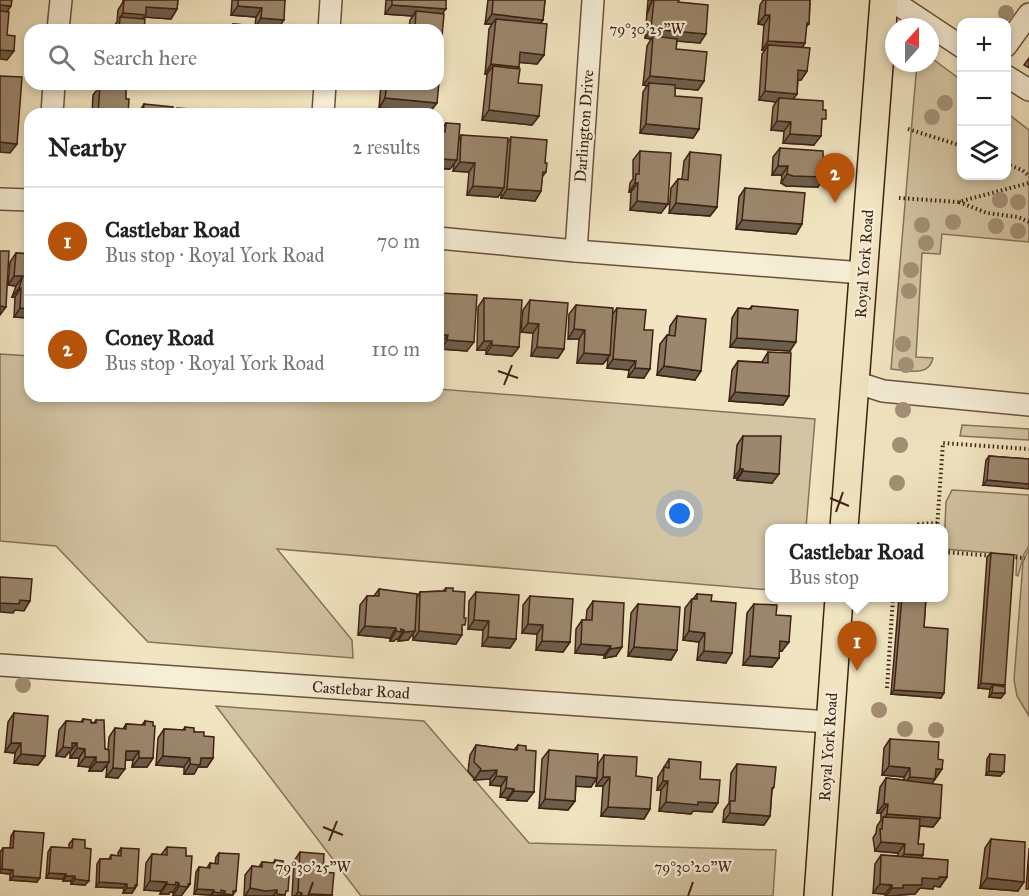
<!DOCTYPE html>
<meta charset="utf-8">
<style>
body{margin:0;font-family:"IM FELL Great Primer",serif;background:#f2f2f2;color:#222}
.controls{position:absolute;right:18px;top:18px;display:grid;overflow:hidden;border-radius:12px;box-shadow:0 3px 9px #0003}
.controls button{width:54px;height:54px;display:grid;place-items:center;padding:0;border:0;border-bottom:2px solid #e0e0e0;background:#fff;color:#222;font:30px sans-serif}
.compass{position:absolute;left:885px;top:18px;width:54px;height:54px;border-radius:50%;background:#fff;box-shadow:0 3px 9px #0003;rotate:21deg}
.you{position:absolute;left:680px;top:514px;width:21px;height:21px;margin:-15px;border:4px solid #fff;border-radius:50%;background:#1a73e8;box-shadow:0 0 0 9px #1a73e833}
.badge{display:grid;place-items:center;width:39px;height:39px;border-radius:50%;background:#b45309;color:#fff;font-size:20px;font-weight:700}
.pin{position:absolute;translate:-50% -50px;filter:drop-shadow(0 2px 3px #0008)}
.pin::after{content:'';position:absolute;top:32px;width:21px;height:18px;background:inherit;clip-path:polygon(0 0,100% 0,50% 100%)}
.popup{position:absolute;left:765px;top:524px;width:183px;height:78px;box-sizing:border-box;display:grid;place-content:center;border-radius:12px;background:#fff;filter:drop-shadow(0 2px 4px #0005);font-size:20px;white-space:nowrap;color:#767676}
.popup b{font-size:22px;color:#222}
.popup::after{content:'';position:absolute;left:50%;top:100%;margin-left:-12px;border:12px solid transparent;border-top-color:#fff}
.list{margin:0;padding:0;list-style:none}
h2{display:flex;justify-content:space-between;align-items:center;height:78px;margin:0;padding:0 24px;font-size:26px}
h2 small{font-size:20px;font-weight:400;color:#767676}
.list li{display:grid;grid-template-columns:39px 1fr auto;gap:18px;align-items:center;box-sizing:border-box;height:108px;padding:0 24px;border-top:2px solid #e0e0e0}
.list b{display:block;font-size:22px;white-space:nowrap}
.list p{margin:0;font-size:20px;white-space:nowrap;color:#767676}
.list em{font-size:20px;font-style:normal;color:#767676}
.icon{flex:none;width:33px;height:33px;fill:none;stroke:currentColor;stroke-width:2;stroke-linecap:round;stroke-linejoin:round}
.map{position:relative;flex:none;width:1029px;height:896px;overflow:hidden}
.search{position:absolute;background:#fff;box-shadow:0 3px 9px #0003;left:24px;top:24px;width:420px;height:66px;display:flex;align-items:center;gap:15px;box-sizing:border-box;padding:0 21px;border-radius:18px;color:#767676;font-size:22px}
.panel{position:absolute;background:#fff;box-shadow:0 3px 9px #0003;left:24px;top:108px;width:420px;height:294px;border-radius:18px}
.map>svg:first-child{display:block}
.green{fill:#d3c4a3;stroke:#88725b;stroke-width:1.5}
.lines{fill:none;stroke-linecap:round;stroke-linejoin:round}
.minor-casing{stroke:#6b523e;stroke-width:24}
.major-casing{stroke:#3e2113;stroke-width:30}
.path{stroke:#3e2113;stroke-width:4;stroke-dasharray:1.5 3;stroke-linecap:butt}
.minor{stroke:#f6eed7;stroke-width:21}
.major{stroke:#f1e5c1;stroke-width:27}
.tree{fill:#a39075}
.wall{fill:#85745e;stroke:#3e2113;stroke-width:1.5}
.shaded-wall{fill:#6c5e4c;stroke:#3e2113;stroke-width:1.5}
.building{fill:#9b876d;stroke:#3e2113;stroke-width:1.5}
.ticks{fill:none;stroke:#3e2113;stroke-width:2}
.labels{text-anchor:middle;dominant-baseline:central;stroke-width:4.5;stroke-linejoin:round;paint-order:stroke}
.street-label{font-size:16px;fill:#3e2113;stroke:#f6eed7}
.ticks-label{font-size:15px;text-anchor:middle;fill:#3e2113;stroke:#f6eed7;stroke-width:4.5;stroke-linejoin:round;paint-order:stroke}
</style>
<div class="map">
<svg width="1029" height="896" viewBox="0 0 1029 896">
<rect width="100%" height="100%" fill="#f1e5c1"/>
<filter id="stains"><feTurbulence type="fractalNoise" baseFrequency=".00333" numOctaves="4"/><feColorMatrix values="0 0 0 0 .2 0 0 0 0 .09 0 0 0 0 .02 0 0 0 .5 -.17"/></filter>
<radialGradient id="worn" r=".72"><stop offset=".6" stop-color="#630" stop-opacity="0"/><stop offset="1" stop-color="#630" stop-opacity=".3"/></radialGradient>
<g class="green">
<path d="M930,57l31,23 1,96h44l1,-63 22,17v112l-87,-8 -2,20 -18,-1 -6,104 17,1c-4,20 -27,12 -42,11l26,-306h13z"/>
<path d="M0,354l30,2v40h408v-7l377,30 -9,109h-36v62l-493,-41 75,91 1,18 -205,-16 -92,-96 -56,-5z"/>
<path d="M962,425l67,4v11l-69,-4z"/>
<path d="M952,490l77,5v51l-5,8 -6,22 -2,-1 1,-20 -73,-6 2,-47z"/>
<path d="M1029,549v167l-12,-20 -3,-16 9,-118z"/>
<path d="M216,706l208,15 105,122 247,7 -3,46h-412z"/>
</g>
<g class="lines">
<g class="minor-casing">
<g id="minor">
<path d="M891,0l71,47"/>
<path d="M58,30l3,-30"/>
<path d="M329,30l2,-30"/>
<path d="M1006,46l23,-32"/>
<path d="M1006,76l23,14"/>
<path d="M52,114l2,-30"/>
<path d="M323,114l2,-30"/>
<path d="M0,199l30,1"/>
<path d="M438,238l138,13 287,22"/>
<path d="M576,251l17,-251"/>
<path d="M855,382l28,9 146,14"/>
<path d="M0,665l829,57"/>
</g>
</g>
<g class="major-casing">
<g id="major">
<path d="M844,528l40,-528"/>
<path d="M818,896l21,-298"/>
</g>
</g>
<g class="path">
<path d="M908,129l54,17"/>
<path d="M1006,164l16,6 7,6"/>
<path d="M899,198l59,4 71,-19"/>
<path d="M959,202l28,11 31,4 11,5"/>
<path d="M915,528l4,-4 18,-1"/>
<path d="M937,528l6,-85 86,6"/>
<path d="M944,552l50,4"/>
<path d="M1011,557l14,1"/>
<path d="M887,688l6,-90"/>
</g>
<use href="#minor" class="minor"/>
<use href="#major" class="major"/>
</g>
<g class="tree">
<circle cx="1006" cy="13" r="8"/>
<circle cx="945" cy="103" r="8"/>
<circle cx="932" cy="117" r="8"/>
<circle cx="1000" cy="200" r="8"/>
<circle cx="1018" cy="202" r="8"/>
<circle cx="953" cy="222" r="8"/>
<circle cx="922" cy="225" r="8"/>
<circle cx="996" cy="226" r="8"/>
<circle cx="1018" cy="231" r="8"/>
<circle cx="926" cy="243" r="8"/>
<circle cx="911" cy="270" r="8"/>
<circle cx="909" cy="291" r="8"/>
<circle cx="903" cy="344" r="8"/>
<circle cx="906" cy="365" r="8"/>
<circle cx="903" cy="410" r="8"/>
<circle cx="900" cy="445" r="8"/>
<circle cx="897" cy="483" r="8"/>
<circle cx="23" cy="685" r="8"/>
<circle cx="879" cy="710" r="8"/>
<circle cx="905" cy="729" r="8"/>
<circle cx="936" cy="730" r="8"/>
</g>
<g class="wall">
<path d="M123,0h55l-1,9 -6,10 -27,-2 -1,2 1,10 9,1h-39v-4l3,-4 1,-12 5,-8z"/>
<path d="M232,0h53l-6,28 4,2h-54l4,-6 22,2 1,-9 -25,-2z"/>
<path d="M386,0h60l-4,14 -2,44 -2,2v-30h-49l3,-4 17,1 1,-7 3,-4 -28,-2z"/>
<path d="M488,0h57l-2,20 -3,4 4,31 -7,9 -18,-2 -1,6v15l21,33 -7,9 -50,-5 5,-46h-2l4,-45 3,-5h-7z"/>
<path d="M648,0h31l-1,2 22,41 -23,-2 -1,8 28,32 -6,9 -23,-2v8l24,33 -6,9 -53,-5 3,-41 4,-6 -4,-1 4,-39 4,-7 -6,-1z"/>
<path d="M763,0h47l-1,24 -3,3 -1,16 -3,5 5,23 -6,9h-3l-1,14 -4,5 28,26 -7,20 -31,-2 1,-12 -13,-1 2,-23 3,-5 -17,-2 3,-46 3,-4h-3l2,-25 -6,-1 2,-19z"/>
<path d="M1029,58v10l-5,-3z"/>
<path d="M381,84h57l-8,28 -51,-4z"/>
<path d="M100,86l26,13 2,15h-36l1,-19z"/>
<path d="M144,104l28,10h-34z"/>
<path d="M446,123l13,16 2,-4 47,7 3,-5 34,26 1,9 -4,5 -1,14 -6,10 -34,-3v-6l-3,5 -31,-2 2,-23 -16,-1 1,-7 -4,5h-9l-1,13 -2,3v-54h2z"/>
<path d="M780,148l44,29 -6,10 -32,-1 -5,-3 1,-8h-10l1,-18z"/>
<path d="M640,151l21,62 -31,-3 1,-18h-2l1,-9 3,-4v-19z"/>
<path d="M690,152l27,55 -7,9 -41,-3 2,-25 7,-9h4l2,-18z"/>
<path d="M745,188l57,36 -6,10 -60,-5 3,-32z"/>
<path d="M16,253l14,1v64l-16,-1 1,-20h-3l4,-11 -8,-1 2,-23z"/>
<path d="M440,293l27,58 -26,-2v-5h-3v-48z"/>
<path d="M484,298l35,49 -7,9 -26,-2v-4h-9l1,-43z"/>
<path d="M530,300l34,49 -6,9 -27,-2 2,-23 -12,-1 2,-22z"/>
<path d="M576,305l36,10 5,-7 27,22v48l-16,-1 1,-7 -22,-2 1,-10 -5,6 -26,-1 2,-24h-11l1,-25z"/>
<path d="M752,306l38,45 -60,-4 2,-29 6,-10 11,1z"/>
<path d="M677,316l18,64 -38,-5 3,-31 7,-9h2l1,-9z"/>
<path d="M768,352l21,44 -6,9 -54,-4 3,-31 6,-9 24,1z"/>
<path d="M743,436l29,47 -35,-3v-2h-3l3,-33z"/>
<path d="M989,456l40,3 -46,26 3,-25z"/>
<path d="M991,553l13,134 -3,11 -12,-1 1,-8 -12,-1 9,-131z"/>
<path d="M446,588l7,3 9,39 -6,14 -43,-4v-7l-5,7 -10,1v-2h-2l-2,2h-4v-3l-32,-3 2,-30 7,-9h7l5,-7 38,8 3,-5 23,-1z"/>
<path d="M476,592l40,47 -6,9 -28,-2 1,-16 -15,-1 1,-28z"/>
<path d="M697,594l14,7 15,62 -29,-3 2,-18 -16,-2 2,-32 7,-9h1z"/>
<path d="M530,596l40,46 -7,10 -27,-2 1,-16 -15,-1 1,-28z"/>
<path d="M899,597h27l-2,30 17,71 -50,-4z"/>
<path d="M593,601l23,55 -12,2v-3l-29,-2 1,-24 6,-9h4l1,-10z"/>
<path d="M638,604l39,46 -6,10 -43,-4 3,-43z"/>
<path d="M754,604l22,11 6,36h-3v7l-7,9 -29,-2 4,-52z"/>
<path d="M14,713l31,43 -7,9 -24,-2 1,-10 -10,-1 3,-30z"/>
<path d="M83,719l11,4 2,-3 9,29 3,1 1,-13 6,-9 8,1 3,-5 16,1 3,-4 8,37 -6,9h-15l1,-7h-8l-7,18 -12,-1 1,-12 -5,6h-13l1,-4 -12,-1 1,-8h-9v-6h-1l-4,5 -9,-1 3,-26 7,-9 15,1z"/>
<path d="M185,727l19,9 9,22 -6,9h-9l-4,7h-10v-7l-28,-2 2,-27 6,-9 19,1z"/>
<path d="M890,739l48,20 4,10 -10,14 8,35 -7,9 -13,-1 -2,18 3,14 26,19 -7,10 -6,-1 -1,3 -13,-1 -5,6 -30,2v-2l-12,-1 2,-29 6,-9 17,1v-3l-23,-2 -2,-13 3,-5 1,-7 4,-6v-7h-4l3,-26 6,-9 18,2v-3l-22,-2 2,-27z"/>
<path d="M476,745l38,5 4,-5 9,56 -20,-1 1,-2 -8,-1 1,-11 -11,-1v-6l-16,1v-2l-6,-7 2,-16z"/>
<path d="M549,750l48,28 -6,9 -15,-1 -1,15 -7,9 -29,-2 3,-49z"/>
<path d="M990,754l10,22 -14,-1 1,-16z"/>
<path d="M604,755l32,21 14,33 -6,10 -43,-3 2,-30h-7l2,-22z"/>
<path d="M669,759l31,20 12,33 -19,-1 -2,3 -32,-3 2,-21h-4l1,-13z"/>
<path d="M737,764l37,23 -2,3 -2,26 -6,9 -41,-3 1,-12 5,-7 2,-30z"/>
<path d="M14,831l23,51 -27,-2v-6l-10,-1v-21l3,-4h7l1,-12z"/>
<path d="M73,839l12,9v37l-14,-1v-3h-8v-2l-17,-1 2,-26 3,-5 18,1v-4z"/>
<path d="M991,839l27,52 -38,-3 5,-40z"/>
<path d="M167,847l19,9 4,28 -9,12h-8v-4h-3l-1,2h-9l1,-3 -17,-1 2,-27 6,-9 9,1z"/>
<path d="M121,848l16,37 -5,8h-9l1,-5 -28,-1 1,-23 3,-5h9l2,-4 7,1v-3z"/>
<path d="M1029,848v41h-3l3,-40z"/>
<path d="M300,852l23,20 9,23 -1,1h-39l2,-35z"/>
<path d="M219,853l17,38 -4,5 -12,-1 -1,1h-8v-1l-17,-1 2,-22 3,-5 8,1 3,-5 5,1 1,-7z"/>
<path d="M275,860l10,36h-41l1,-21 7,-9 7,1 3,-5 11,1z"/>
</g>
<g class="shaded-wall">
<path d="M0,5l11,1 -6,9h-5z"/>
<path d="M392,5l54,4 -7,9 -23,-7 -3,5 -28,-2z"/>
<path d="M238,6l24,2 -6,9 -25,-2z"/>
<path d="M146,7l31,2 -6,10 -27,-2 -5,7 -19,-6 3,-5z"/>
<path d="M492,14l51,6 -7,9 -40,-10 -4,5h-7z"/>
<path d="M765,15h5l-6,10 -6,-1z"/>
<path d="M261,18l23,2 -6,9 -23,-2z"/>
<path d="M651,29l55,5 -6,9 -47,-4v-3l-2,3 -6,-1z"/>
<path d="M768,41l37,2 -6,9 -31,-7 -3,5h-3z"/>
<path d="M0,50l14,1 -7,9 -7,-1z"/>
<path d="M520,52l24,3 -7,9 -23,-2z"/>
<path d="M491,64l28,3 -7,9 -19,-10 -6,8h-2z"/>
<path d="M798,70l9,1 -6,9h-9z"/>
<path d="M650,76l54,5 -6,9 -49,-4v-3l-2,3 -4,-1z"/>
<path d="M765,91l32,3 -7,9 -11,-5 -3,4 -17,-2z"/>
<path d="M385,98l52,5 -7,9 -51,-4z"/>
<path d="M489,110l50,6 -7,9 -50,-5z"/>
<path d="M777,121l14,1 -7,9 -13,-1z"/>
<path d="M646,124l53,5 -6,9 -53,-5z"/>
<path d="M790,134l31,2 -7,9 -31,-2z"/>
<path d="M0,142l17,2 -7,9 -10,-1z"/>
<path d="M441,159l16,1 -7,9 -12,-1z"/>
<path d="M460,162l15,1 -6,9 -16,-1z"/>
<path d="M778,166h10l-6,9h-10z"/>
<path d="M787,174l37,3 -6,10 -32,-1 -5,-3z"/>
<path d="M635,183h3l-7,9h-2z"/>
<path d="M473,186l31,2 -6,9 -31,-2z"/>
<path d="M507,189l34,2 -6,10 -34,-3z"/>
<path d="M637,201l31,3 -7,9 -31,-3z"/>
<path d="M676,203l41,4 -7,9 -41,-3z"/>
<path d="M742,220l60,4 -6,10 -60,-5z"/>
<path d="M14,276h9l-7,10 -8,-1z"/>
<path d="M19,288h2l-6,9h-3z"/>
<path d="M0,306l6,1 -6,8z"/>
<path d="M20,308l10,1v9l-16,-1z"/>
<path d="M528,323l11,1 -6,9 -12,-1z"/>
<path d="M574,329l11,1 -6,9h-11z"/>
<path d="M440,335h8l-7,9h-3v-7z"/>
<path d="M737,338l59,4 -6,9 -60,-4z"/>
<path d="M447,340l27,2 -7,9 -26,-2z"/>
<path d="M484,341h8l-6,9h-9z"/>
<path d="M492,345l27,2 -7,9 -26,-2z"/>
<path d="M537,347l27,2 -6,9 -27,-2z"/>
<path d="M584,353l26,2 -7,9 -26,-1z"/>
<path d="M613,359l23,2 -7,9 -22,-2z"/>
<path d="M664,366l37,5 -6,9 -38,-5z"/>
<path d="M635,368l15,1 -6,9 -16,-1z"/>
<path d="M735,392l54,4 -6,9 -54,-4z"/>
<path d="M740,469h3l-6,9h-3z"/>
<path d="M743,471l36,3 -7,9 -35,-3z"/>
<path d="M987,480l42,4v5l-46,-4z"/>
<path d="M20,600l10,1 -6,10 -9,-1 -2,3 -13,-1v-9z"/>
<path d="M474,620l15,1 -6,9 -15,-1z"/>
<path d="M528,624l15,1 -6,9 -15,-1z"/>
<path d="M365,626l31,2 -6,10 -32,-3z"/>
<path d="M401,629l3,1 -6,9h-2l-2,2h-4l6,-10z"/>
<path d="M415,631l-7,9 -10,1 6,-9z"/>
<path d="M419,631l43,4 -6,9 -43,-4z"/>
<path d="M689,631l16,2 -6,9 -16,-2z"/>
<path d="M488,637l28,2 -6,9 -28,-2z"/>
<path d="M542,641l28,1 -7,10 -27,-2z"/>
<path d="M780,641l9,1 -7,9h-9z"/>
<path d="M581,644l30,2 -7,9 -29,-2z"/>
<path d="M622,647l-6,9 -12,2 6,-9z"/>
<path d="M634,647l43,3 -6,10 -43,-4z"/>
<path d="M704,651l28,2 -6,10 -29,-3z"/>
<path d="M750,656l29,2 -7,9 -29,-2z"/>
<path d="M981,683l24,2 -3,5 -9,-5 -3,4 -12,-1z"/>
<path d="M894,690l50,3 -3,5 -50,-4z"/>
<path d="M992,693h13l-4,5 -12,-1z"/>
<path d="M11,743h10l-6,10 -10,-1z"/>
<path d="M72,743h5l-7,9h-1l-4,5 -9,-1 7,-9z"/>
<path d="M77,748l8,1 -6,9h-9z"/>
<path d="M126,751h13l-6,9h-14z"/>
<path d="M21,754l24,2 -7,9 -24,-2z"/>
<path d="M163,756l27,2 -6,9 -28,-2z"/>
<path d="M85,757h11l-6,10 -12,-1z"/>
<path d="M139,758h14l-6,9h-15z"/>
<path d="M201,758h12l-6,9h-9l-4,7h-10l6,-10z"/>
<path d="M96,762h13l-7,9h-13z"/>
<path d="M889,766l21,2 -6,9 -22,-2z"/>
<path d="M113,768l12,1 -7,9 -12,-1z"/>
<path d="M936,769h6l-13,19 -26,-2 7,-9z"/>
<path d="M497,770l-7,9 -16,1 6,-9z"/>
<path d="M989,771l15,1 -4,4 -14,-1z"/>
<path d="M496,776l11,1 -6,9 -11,-1z"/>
<path d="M576,776l21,2 -6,9 -21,-1z"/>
<path d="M603,777h7l-7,9h-7z"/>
<path d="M663,781h5l-7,9h-4z"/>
<path d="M506,788l8,1 -6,9 -8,-1z"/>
<path d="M514,791l20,1 -7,9 -20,-1z"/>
<path d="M545,799l30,2 -7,9 -29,-2z"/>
<path d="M666,802h32l20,1 -6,9 -19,-1 -2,3 -32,-3z"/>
<path d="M884,804h4l-7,9h-4z"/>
<path d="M608,807l42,2 -6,10 -43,-3z"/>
<path d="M730,813l40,3 -6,9 -41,-3z"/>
<path d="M887,814l53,4 -7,9 -50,-4v-4z"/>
<path d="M881,842l24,2 -7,9 -23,-2z"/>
<path d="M904,854l19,1 -6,9 -19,-1z"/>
<path d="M2,869l11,1 -3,4 -10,-1v-2z"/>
<path d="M49,873l17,1 -3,5 -17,-1z"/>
<path d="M13,876l27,2 -3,4 -27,-2z"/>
<path d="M66,876h9l-4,5h-8z"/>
<path d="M939,877h8l-7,10 -6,-1 -1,3 -13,-1 -5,6 -17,1 -1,1h-11l6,-8 11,-3 19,-7z"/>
<path d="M987,878l37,4 -6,9 -38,-3z"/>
<path d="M75,879l14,2 -4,4 -14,-1z"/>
<path d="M150,881l17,1 -6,9 -17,-1z"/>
<path d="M99,882l28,2 -3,4 -28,-1z"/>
<path d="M176,882l3,1 -6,9h-3l-1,2h-9l7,-10z"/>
<path d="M188,884h2l-9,12h-8l6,-10z"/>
<path d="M880,884l12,1 -7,9 -12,-1z"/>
<path d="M135,885h2l-5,8h-9l4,-5z"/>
<path d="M250,888l27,2 -4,6h-28z"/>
<path d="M197,889l17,1 -3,5 -17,-1z"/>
<path d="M221,890l4,1 -3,4 -11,1 3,-4z"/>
<path d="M298,892l4,1 -2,3h-5z"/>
<path d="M310,894l22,1 -1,1h-22z"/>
</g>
<g class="building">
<path d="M0,0h12l-1,6 -11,-1z"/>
<path d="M124,0h54l-1,9 -31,-2v8l-23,-2z"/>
<path d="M238,0h47l-1,20 -23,-2 1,-10 -24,-2z"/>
<path d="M392,0h54v9l-54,-4z"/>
<path d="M493,0h52l-2,20 -51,-6z"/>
<path d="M654,0h25l-1,2 30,3 -2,29 -55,-5z"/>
<path d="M766,0h44l-1,24 -2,-1 -2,20 -37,-2 2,-26h-5z"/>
<path d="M0,11l9,1 -2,23 8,1 -1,15 -14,-1z"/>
<path d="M416,11l28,3 -4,44h-2v-28h-47l1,-4 23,2z"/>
<path d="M120,17l25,2 -1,10 9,1h-34z"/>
<path d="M496,19l51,5 -3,31 -24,-3 -1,15 -28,-3z"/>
<path d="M233,24l50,4v2h-50z"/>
<path d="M653,36l24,3 -1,10 31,3 -3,29 -54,-5z"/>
<path d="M768,45l42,3 -3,23 -9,-1 -1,24 -32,-3z"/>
<path d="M493,66l27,3 -2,14 24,2 -3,31 -50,-6z"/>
<path d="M438,72h2l-3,31 -52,-5 2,-14h51z"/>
<path d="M0,76l22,1 -5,67 -17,-2z"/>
<path d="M649,83l26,2v11l27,2 -3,31 -53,-5z"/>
<path d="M100,86l26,2v11h3l-1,15h-30z"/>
<path d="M779,98l44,3v9h3v9h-4l-1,17 -31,-2 1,-12 -14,-1z"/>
<path d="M144,104l29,3 -1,7h-29z"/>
<path d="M177,108l28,2 -1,4h-28z"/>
<path d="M226,112l29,2h-29z"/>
<path d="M260,112l26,2h-26z"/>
<path d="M446,123l14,1 -3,36 -16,-1 -1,23h-2v-51l7,1z"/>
<path d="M461,135l47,3 -4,50 -31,-2 2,-23 -15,-1z"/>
<path d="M511,137l36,3 -2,23h2l-1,9h-3l-2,19 -34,-2z"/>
<path d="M780,148l43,3 1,26 -31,-1 -6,-2 1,-8h-10z"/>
<path d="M640,151l31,2 -3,51 -31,-3 1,-18h-3l1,-9h3z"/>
<path d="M690,152l31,3 -4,52 -41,-4 2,-24 10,1z"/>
<path d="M745,188l60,5 -3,31 -60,-4z"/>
<path d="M0,251h9l-3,56 -6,-1z"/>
<path d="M16,253l14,1v55l-10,-1 1,-20h-2l4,-12h-9z"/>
<path d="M440,293l37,2 -3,47 -27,-2 1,-5h-8z"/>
<path d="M484,298l38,2 -3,47 -27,-2v-4h-8z"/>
<path d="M530,300l38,3 -4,46 -27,-2 2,-23 -11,-1z"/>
<path d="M576,305l37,3 -3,47 -26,-2 1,-23 -11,-1z"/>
<path d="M752,306l46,4 -2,32 -59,-4 1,-30 13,1z"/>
<path d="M617,308l29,2 -2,20h9l-3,39 -15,-1 1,-7 -23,-2z"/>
<path d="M677,316l29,3 -5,52 -37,-5 3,-31 8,1z"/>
<path d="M768,352l23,1 -2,43 -54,-4 3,-31 30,2z"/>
<path d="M743,436h38l-2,38 -36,-3v-2h-3z"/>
<path d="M989,456l40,3v25l-42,-4z"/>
<path d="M991,553l23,2 -9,130 -24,-2z"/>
<path d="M0,577l32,2 -2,22 -10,-1 -1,4 -19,-1z"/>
<path d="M446,588h7v3l12,1 -1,26h2l-1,7h-3v10l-43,-4 1,-39 26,-1z"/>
<path d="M379,589l38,5 -2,37 -11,1v-2l-3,-1v3l-5,-1v-3l-31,-2 2,-30h12z"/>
<path d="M476,592l43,3 -3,44 -28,-2 1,-16 -15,-1z"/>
<path d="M697,594l15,1 -1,6 25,2 -4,50 -28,-2 1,-18 -16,-2 3,-32h5z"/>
<path d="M530,596l43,3 -3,43 -28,-1 1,-16 -15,-1z"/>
<path d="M902,597h24l-2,30 24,2 -4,64 -50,-3z"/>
<path d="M593,601l31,2 -2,44 -12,2 1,-3 -30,-2 1,-24h10z"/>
<path d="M638,604l42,3 -3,43 -43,-3z"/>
<path d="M754,604l23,1 -1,10 15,1 -2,26 -9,-1 -1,17 -29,-2z"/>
<path d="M993,685l12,2v6h-13z"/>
<path d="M14,713l34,3 -3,40 -24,-2v-11h-10z"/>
<path d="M83,719l8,1v3h5v-3h8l1,29 4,1v12h-13v-5h-11v-8l-8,-1v-5h-5v5l-9,-1 3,-26 17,1z"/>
<path d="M145,721l8,1v4h2l-2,32h-14v-7h-13l-1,18 -12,-1 2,-40 11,1v-5l19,1z"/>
<path d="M185,727l9,1v4h10v4l10,1 -1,21h-12l-1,7 -10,-1v-6l-27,-2 1,-27 21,1z"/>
<path d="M890,739l49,3 -1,17 5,1 -1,9h-6l-1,10 -25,-2v-9l-21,-2z"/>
<path d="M476,745l41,5 1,-5 8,1v4l10,1 -2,41 -20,-1v-2l-8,-1 1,-11 -11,-1 1,-6 -17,1 1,-2 -7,-7z"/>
<path d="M549,750l49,4 -1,24 -21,-2 -1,25 -30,-2z"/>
<path d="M990,754l15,1 -1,17 -15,-1z"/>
<path d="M604,755l33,2 -1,19 16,2 -2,31 -42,-2 2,-30h-7z"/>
<path d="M669,759l32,3 -1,17 20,1 -2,23 -20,-1v3l-32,-3 2,-21h-5l1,-14 5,1z"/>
<path d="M737,764l39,3 -2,20 -2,1 -2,28 -40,-3v-12h5z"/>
<path d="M886,778l56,7 -2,33 -53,-4 1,-10h-4z"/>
<path d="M883,817l37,2 -2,25h6l-1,11 -19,-1 1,-10 -24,-2 -1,-13h2z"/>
<path d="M14,831l30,2 -4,45 -27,-2v-6l-11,-1 1,-21h10z"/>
<path d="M73,839l12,1v8l6,1 -2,32 -14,-2v-3h-9v-2l-17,-1 2,-26 21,1z"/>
<path d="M991,839l34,3 -1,40 -37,-4z"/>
<path d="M167,847l19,1v8h6l-2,28h-2v3l-9,-1v-3l-3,-1 -1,3 -8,-1v-2l-17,-1 2,-27 15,1z"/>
<path d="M121,848l18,1 -2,36h-2v3h-8v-4l-28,-2 1,-23h11v-4l10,1z"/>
<path d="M300,852l24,2 -1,18 11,1 -2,22 -22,-1v2h-8v-3l-4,-1z"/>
<path d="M219,853l20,1 -3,37h-3v4l-8,-1v-3l-4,-1v3l-7,-1v-2l-17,-1 2,-22 11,1v-5l8,1z"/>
<path d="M881,855l67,5 -1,17h-8v2l-17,-1v7h-19v3h-11v-3l-12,-1z"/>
<path d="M275,860l8,1v3l7,1 -2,26h-2l-1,4 -8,-1v-4l-12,1 -15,-3 2,-22 10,1v-5l13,1z"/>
</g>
<path class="ticks" d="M647,14l5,-14M498,371l20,7M504,385l8,-20M830,498l19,8M836,512l7,-20M323,827l20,8M329,841l8,-20M308,896l5,-14M688,896l5,-14"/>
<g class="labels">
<g class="street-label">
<text transform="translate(584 126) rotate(-86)">Darlington Drive</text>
<text transform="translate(864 264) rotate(-86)">Royal York Road</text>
<text transform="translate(361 690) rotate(4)">Castlebar Road</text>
<text transform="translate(828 747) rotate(-86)">Royal York Road</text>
</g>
</g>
<g class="ticks-label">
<text x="647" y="34">79°30'25"W</text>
<text x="313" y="872">79°30'25"W</text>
<text x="693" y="872">79°30'20"W</text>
</g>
<rect width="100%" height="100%" filter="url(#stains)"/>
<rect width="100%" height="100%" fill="url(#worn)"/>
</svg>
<div class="controls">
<button>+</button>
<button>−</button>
<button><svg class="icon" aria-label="layers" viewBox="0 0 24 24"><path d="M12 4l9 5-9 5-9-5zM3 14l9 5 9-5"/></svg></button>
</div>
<svg class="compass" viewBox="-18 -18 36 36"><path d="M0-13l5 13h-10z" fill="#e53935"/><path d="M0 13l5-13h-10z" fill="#767676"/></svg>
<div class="you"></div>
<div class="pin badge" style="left:857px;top:671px">1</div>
<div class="popup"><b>Castlebar Road</b>Bus stop</div>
<div class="pin badge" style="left:835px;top:203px">2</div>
<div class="search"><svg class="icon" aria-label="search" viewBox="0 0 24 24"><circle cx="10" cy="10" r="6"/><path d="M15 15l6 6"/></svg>Search here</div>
<section class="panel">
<h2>Nearby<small>2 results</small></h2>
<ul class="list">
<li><span class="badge">1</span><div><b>Castlebar Road</b><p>Bus stop · Royal York Road</p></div><em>70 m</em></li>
<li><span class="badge">2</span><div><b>Coney Road</b><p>Bus stop · Royal York Road</p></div><em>110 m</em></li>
</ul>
</section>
</div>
